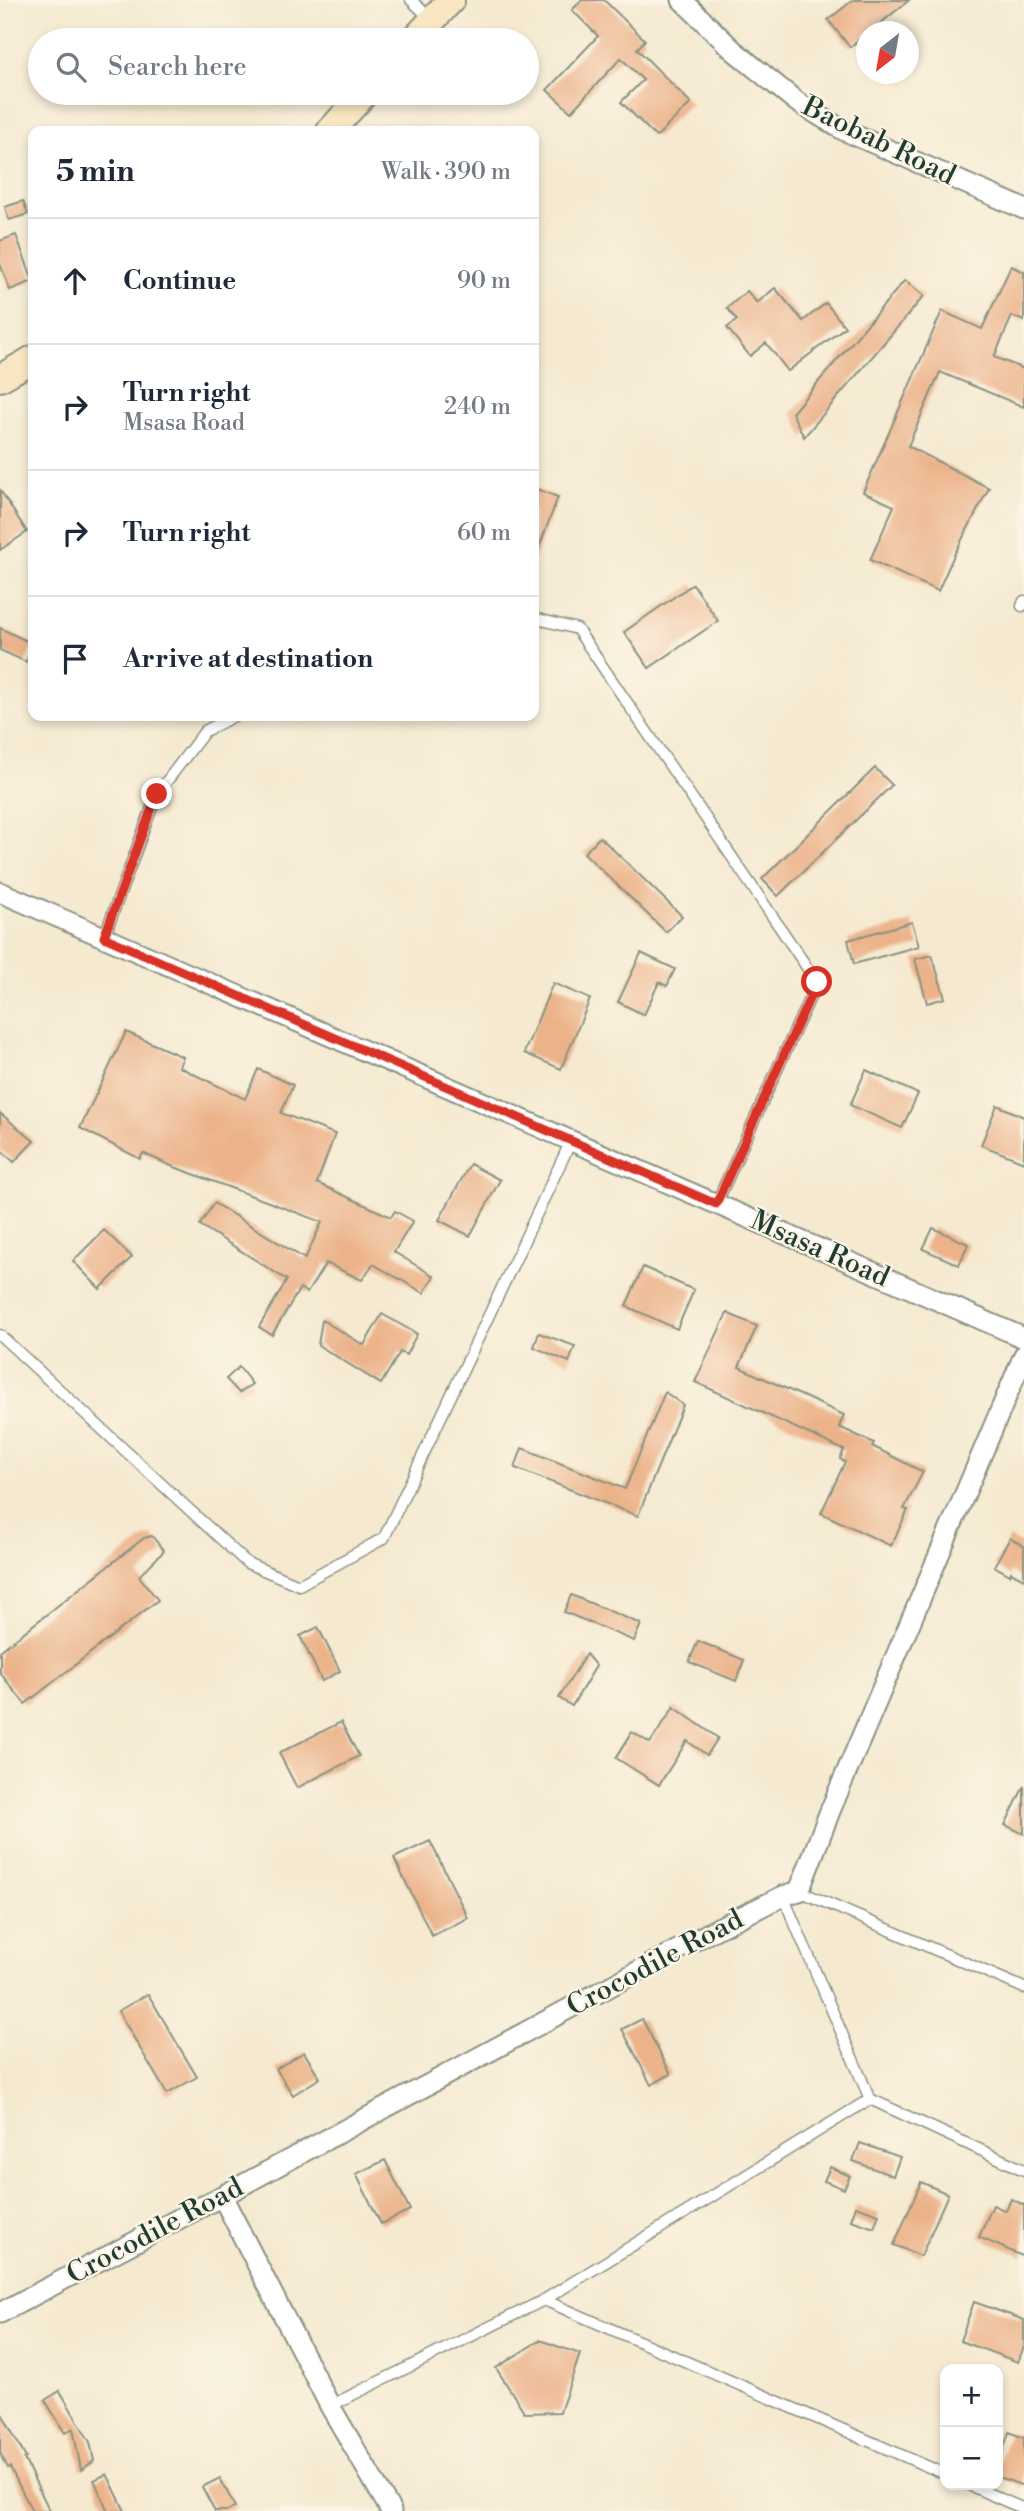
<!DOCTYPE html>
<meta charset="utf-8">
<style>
body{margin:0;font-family:"Libre Bodoni",serif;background:#f6f6f7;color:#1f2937}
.controls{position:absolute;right:21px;bottom:21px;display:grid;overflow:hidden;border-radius:14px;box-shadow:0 4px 10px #0003}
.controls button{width:63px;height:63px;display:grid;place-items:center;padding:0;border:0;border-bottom:2px solid #e0e1e3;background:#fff;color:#1f2937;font:35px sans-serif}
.compass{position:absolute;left:856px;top:21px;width:63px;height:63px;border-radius:50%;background:#fff;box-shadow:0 4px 10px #0003;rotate:211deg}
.stop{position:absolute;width:21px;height:21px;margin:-16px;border:5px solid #d93025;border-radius:50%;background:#fff}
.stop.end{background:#d93025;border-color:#fff;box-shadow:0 2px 7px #0008}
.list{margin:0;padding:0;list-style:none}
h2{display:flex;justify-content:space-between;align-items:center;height:91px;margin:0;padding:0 28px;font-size:30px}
h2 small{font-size:23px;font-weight:400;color:#747a83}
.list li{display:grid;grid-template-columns:46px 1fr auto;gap:21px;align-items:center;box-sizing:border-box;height:126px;padding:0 28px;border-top:2px solid #e0e1e3}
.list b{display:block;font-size:26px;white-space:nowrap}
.list p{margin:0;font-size:23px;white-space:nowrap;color:#747a83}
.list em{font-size:23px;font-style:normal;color:#747a83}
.icon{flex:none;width:38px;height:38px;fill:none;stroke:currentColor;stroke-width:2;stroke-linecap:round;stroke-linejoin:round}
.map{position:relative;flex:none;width:1024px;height:2511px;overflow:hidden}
.search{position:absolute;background:#fff;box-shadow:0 4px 10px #0003;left:28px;top:28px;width:511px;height:77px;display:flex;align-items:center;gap:18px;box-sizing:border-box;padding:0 24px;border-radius:38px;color:#747a83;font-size:26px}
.panel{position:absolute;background:#fff;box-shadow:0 4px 10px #0003;left:28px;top:126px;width:511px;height:595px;border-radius:14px}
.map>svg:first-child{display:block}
.building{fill:#ecb38a}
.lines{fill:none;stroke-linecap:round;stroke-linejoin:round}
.lane-casing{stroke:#8a9382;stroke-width:13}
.street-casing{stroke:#8a9382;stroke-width:23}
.secondary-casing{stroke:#8a9382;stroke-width:30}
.lane{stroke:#fff;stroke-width:10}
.street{stroke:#fff;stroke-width:19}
.secondary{stroke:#f9e7c3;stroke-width:26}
.route{stroke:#d93025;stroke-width:9}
.labels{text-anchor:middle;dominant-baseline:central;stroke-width:5;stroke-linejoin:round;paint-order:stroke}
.street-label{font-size:28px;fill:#1f3d34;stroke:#fcf5e5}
</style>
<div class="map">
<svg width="1024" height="2511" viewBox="0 0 1024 2511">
<rect width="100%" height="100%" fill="#fcf5e5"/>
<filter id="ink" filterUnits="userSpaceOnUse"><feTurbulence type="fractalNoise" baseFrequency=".0143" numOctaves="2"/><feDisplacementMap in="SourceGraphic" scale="14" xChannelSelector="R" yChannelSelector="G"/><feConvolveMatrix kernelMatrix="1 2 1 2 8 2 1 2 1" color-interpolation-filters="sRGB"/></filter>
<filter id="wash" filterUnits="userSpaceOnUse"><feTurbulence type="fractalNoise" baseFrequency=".00686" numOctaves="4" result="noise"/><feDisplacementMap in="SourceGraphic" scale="28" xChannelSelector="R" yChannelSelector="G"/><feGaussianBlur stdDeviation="1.57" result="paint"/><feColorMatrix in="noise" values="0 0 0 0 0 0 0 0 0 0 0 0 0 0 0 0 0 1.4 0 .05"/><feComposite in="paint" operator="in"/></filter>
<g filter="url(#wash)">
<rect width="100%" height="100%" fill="#f5e9d0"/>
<g id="blocks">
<g class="building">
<path d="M582,0h22l41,40 -8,9 54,54 -35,34 -35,-35 22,-22 -22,-22 -50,54 -24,-22 51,-54 -26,-26z"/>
<path d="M853,0h56l-39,32h-4v2l-16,13 -22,-27z"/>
<path d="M23,201l5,13 -19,6 -4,-13z"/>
<path d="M16,235l17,46 -23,9 -10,-26v-23z"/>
<path d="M1011,266l13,6v49l-12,-5 -18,41 30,12v38l-84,-35 -32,74 81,42 -35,67 -16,36 -68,-31 24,-54 -31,-14 79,-181 40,18z"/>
<path d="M905,280l19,16 -120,141 -12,-24z"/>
<path d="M775,288l28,33 23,-18 19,24 -57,44 -22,-28 -16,13 -23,-28 10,-8 -10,-12 20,-17 10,12z"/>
<path d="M534,488l24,9 -23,61h-1z"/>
<path d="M0,490l27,42 -27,18z"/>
<path d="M693,584l25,37 -69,47 -25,-36z"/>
<path d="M0,628l33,16 -7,18 -26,-12z"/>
<path d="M875,768l17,17 -114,111 -16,-17z"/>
<path d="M600,837l82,79 -16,16 -82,-79z"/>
<path d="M912,922l7,24 -65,18 -6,-24z"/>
<path d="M641,953l34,16 -8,17 -8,-4 -15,33 -26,-13z"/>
<path d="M932,955l13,43 -18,5 -12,-44z"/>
<path d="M553,983l37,16 -29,70 -37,-16z"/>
<path d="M126,1032l57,25 -4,10 66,32 13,-30 35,16 -12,28 54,21 -18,49 74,34 4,-6 18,10 -19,31 40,24 -10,17 -51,-29 -11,16 -36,-17 -19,30 -7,-5 -28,47 -13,-8 28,-47 -87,-55 14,-22 91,56 17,-37 -153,-57 -26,-12 -3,6 -60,-31z"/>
<path d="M866,1070l52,24 -16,34 -52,-23z"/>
<path d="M997,1105l27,12v45l-43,-17z"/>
<path d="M0,1113l34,28 -20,21 -14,-13z"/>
<path d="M470,1164l30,16 -30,56 -31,-16z"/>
<path d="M933,1228l35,16 -9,21 -36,-16z"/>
<path d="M104,1230l28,27 -32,32 -27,-28z"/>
<path d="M643,1267l51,23 -17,39 -51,-23z"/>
<path d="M727,1313l30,13 -18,41 105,48 -5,12 35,16 -2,3 51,26 -19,37 4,1 -17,36 -70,-33 24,-51 -5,-3 4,-9 -149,-68z"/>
<path d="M382,1314l35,20 -11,21 -6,-3 -19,32 -63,-39 4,-25 42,25z"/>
<path d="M539,1333l36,13 -6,16 -35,-15z"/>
<path d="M239,1367l13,17 -13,9 -13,-14z"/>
<path d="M665,1392l18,13 -45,111 -123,-48 7,-20 103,41z"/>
<path d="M152,1536l12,15 -25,25 19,24 -133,104 -25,-31v-22l144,-113z"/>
<path d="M1010,1538l14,8v33l-13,-7 -1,3 -16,-9z"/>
<path d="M571,1595l70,29 -7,17 -70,-29z"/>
<path d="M318,1627l22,44 -18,10 -22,-45z"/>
<path d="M698,1641l46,19 -8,21 -47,-19z"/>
<path d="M586,1654l10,12 -24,40 -13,-8z"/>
<path d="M674,1707l44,31 -11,17 -20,-14 -28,44 -43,-27 16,-26 18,11z"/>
<path d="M341,1722l18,34 -62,32 -18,-35z"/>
<path d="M1024,1786v48l-19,-9z"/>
<path d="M430,1841l38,77 -36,18 -38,-78z"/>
<path d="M148,1994l49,83 -30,17 -49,-83z"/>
<path d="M642,2019l29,55 -20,11 -29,-56z"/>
<path d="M304,2052l16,26 -27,17 -17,-26z"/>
<path d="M860,2143l40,14 -7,19 -40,-15z"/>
<path d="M385,2160l25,50 -29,14 -25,-50z"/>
<path d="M830,2167l20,9 -6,13 -20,-8z"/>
<path d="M921,2182l27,12 -27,62 -27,-11z"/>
<path d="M1011,2199l13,6v52l-45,-20 14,-32 13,6z"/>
<path d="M856,2206l23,8 -5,14 -23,-8z"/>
<path d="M974,2302l50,18v26l-6,16 -58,-21z"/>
<path d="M540,2340l40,14 -20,58 -35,1 -29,-45z"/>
<path d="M60,2391l30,51 4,19 -13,9 -8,-42 -8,5 -20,-33z"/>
<path d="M0,2410l26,48 -2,1 26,52h-18l-22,-44 -2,1 -8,-15z"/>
<path d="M1009,2432l15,6v48l-26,-9v-11z"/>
<path d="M107,2474l18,37h-17l-14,-31z"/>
<path d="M220,2478l15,29 -7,4h-13l-13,-24z"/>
</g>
</g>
</g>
<g filter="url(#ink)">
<use href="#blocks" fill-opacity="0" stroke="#8a9382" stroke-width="2"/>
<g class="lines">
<g class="lane-casing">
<g id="lane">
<path d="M411,0l21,20"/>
<path d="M1022,606l2,-5"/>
<path d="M534,618l43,11 240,353 -101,222"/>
<path d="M104,937l53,-143 48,-63 29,-15"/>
<path d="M0,1335l247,228 52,22 85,-47 187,-397"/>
<path d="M799,1891l225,97"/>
<path d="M783,1896l87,203"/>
<path d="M544,2300l401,174"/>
<path d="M330,2406l214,-106 326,-201 154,71"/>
<path d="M969,2485l55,24"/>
</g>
</g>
<g class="street-casing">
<g id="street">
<path d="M682,0l51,50 64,52 46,28 181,79"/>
<path d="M0,892l1024,446"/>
<path d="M222,2196l108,210 61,105"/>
<path d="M0,2313l222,-117 496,-268 65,-32 16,-5 31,-80 194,-456"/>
</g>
</g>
<g class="secondary-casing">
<g id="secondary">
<path d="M414,40l37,-40"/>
<path d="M330,131l35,-38"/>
<path d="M0,378l33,-19"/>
</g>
</g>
<use href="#lane" class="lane"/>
<use href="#street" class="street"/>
<use href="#secondary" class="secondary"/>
</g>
</g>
<g class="lines" filter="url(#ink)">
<path class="route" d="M157,794l-53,143 612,267 101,-222"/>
</g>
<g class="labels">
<g class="street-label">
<text transform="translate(879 141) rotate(26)">Baobab Road</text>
<text transform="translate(820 1249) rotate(24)">Msasa Road</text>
<text transform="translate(655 1963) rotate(-28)">Crocodile Road</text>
<text transform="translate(155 2231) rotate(-28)">Crocodile Road</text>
</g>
</g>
</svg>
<div class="controls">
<button>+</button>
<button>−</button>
</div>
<svg class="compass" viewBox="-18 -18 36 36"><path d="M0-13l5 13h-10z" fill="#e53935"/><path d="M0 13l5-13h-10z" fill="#747a83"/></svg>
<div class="stop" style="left:817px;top:982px"></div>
<div class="stop end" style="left:157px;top:794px"></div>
<div class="search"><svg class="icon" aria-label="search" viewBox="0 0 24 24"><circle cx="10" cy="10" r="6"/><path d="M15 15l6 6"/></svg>Search here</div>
<section class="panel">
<h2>5 min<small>Walk · 390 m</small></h2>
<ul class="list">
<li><svg class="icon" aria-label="ahead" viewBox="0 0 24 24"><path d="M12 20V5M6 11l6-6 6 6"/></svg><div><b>Continue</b></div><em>90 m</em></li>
<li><svg class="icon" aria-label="right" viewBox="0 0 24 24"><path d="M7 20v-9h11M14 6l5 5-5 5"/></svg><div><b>Turn right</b><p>Msasa Road</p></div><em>240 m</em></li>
<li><svg class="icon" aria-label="right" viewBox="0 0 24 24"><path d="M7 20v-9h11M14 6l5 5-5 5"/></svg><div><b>Turn right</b></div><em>60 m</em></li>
<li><svg class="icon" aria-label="arrive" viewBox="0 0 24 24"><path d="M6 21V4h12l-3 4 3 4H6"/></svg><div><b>Arrive at destination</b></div></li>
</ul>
</section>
</div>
